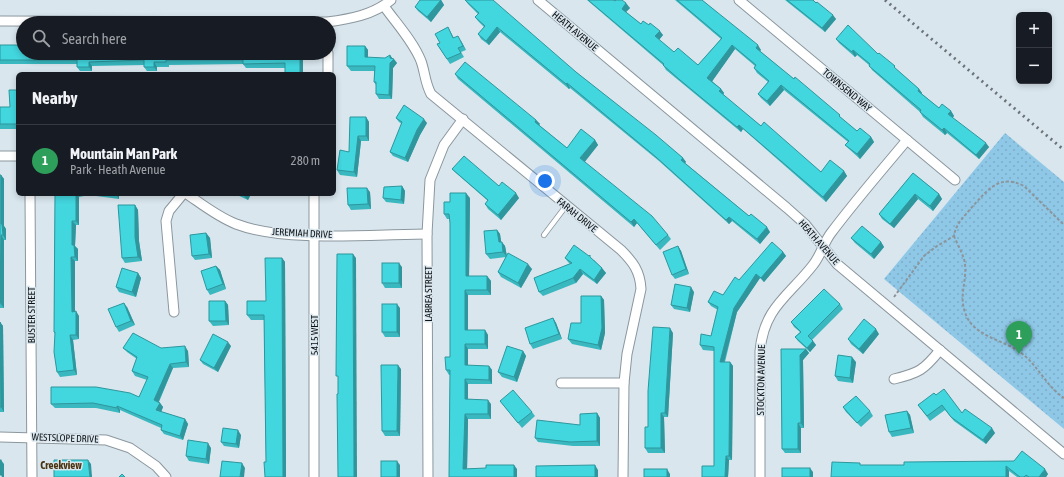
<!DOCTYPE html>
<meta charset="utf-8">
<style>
body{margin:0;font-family:"Asap Condensed",sans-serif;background:#20242c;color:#f1f3f6}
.controls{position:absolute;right:12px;top:12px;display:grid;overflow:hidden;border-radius:6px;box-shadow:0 2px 6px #0003}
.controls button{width:36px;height:36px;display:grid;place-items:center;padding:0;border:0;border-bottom:1px solid #363941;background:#171b24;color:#f1f3f6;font:20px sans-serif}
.you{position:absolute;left:545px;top:181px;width:14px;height:14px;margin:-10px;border:3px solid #fff;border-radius:50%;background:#1a73e8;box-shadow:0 0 0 6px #1a73e833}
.badge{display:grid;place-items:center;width:26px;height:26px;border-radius:50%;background:#7c3aed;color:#fff;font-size:13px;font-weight:700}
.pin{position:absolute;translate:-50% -33px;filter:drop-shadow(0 1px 2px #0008)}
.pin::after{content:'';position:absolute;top:21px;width:14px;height:12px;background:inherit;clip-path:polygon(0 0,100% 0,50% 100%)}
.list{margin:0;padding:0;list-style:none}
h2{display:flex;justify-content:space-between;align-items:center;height:52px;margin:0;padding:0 16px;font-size:17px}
h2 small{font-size:13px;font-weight:400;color:#9ea1a6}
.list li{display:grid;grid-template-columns:26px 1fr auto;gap:12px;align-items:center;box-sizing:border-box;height:72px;padding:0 16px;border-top:1px solid #363941}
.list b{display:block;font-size:15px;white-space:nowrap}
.list p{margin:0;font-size:13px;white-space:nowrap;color:#9ea1a6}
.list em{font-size:13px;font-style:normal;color:#9ea1a6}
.icon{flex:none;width:22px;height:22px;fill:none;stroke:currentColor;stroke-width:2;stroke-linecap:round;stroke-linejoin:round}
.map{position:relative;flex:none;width:1064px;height:477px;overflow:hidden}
.search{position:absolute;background:#171b24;box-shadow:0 2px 6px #0003;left:16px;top:16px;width:320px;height:44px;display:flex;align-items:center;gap:10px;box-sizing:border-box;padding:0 14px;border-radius:22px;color:#9ea1a6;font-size:15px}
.panel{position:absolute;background:#171b24;box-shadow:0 2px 6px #0003;left:16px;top:72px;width:320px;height:124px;border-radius:6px}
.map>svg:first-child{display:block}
.grass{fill:url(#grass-dots)}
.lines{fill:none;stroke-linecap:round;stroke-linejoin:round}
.lane-casing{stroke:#8b979e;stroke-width:6}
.street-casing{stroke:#8b979e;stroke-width:11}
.path{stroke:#8c959b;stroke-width:2;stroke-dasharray:3 2;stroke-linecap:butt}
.lane{stroke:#fff;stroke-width:4.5}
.street{stroke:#fff;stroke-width:9}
.rail{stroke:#6a7277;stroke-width:3;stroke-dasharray:2 4;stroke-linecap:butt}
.wall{fill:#39b8c0}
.shaded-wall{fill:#2e969c}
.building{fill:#42d6df;stroke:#2e969c}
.labels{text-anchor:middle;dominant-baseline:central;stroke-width:3;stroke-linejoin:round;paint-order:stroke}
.street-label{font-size:10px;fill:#0e1215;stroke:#d9e6ee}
.neighbourhood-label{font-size:11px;font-weight:bold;fill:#4b3310;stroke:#d9e6ee}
</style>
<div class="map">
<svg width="1064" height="477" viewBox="0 0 1064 477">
<defs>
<pattern id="grass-dots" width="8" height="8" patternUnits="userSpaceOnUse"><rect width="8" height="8" fill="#8fc8e7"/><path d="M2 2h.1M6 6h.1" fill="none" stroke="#7aabc5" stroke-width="1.8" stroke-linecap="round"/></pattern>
</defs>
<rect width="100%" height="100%" fill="#d9e6ee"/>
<path class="grass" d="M1005,133l59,49v247l-180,-150z"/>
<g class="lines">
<g class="lane-casing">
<path id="lane" d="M544,235l22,-29"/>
</g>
<g class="street-casing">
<g id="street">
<path d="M538,0l249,208 18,16 32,40 227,190"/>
<path d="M739,0l216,180"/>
<path d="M384,6c12,17 29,35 37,55 4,11 4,22 10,33l190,156c12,12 19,21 20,39l-14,65 -3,29 -1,94"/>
<path d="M0,21l327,1c23,-3 46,-7 64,-22"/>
<path d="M328,53v21"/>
<path d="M0,156h18"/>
<path d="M30,194l2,283"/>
<path d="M187,194c16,11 31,23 49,30 50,19 137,10 191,10"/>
<path d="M314,194v283"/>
<path d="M174,312l-8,-91 3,-10 14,-17"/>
<path d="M894,379c25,-6 30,-9 46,-29"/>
<path d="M561,383h63"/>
<path d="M0,437l106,3 24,8 26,18 10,11"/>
<path d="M428,477l-1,-243 3,-54 14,-35 19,-26"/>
<path d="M760,477v-126c4,-44 29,-55 53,-86 8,-10 11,-23 18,-32 24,-32 50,-62 76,-93"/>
</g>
</g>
<g class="path">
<path d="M954,236c3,8 10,19 11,28 2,19 -7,32 1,51 8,21 37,25 54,37 18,13 26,34 44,46"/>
<path d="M894,297l30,-41 13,-10 17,-10c2,-13 10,-19 18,-29 15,-16 27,-34 52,-21l40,39"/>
</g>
<use href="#lane" class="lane"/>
<use href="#street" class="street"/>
<path class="rail" d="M885,0l179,150"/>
</g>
<g class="wall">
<path d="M441,0l3,5 -13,17 -13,-11 -3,-4z"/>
<path d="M465,0l111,72 107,86 3,4 -1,1 64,53 21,16 -10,12 -28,-23 -3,3 -70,-63 -89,-73 -1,1 -69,-57 -11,13 -8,-6 -3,-5 6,-7 -6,-6 -3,-4 3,-3 -10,-10z"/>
<path d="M587,0h26l17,8 -4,4 15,12 22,11 -4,5 15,12 24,13 23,-26 -46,-39h27l59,50 -1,1 83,69 14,11 14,6 3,5 -14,17 -11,-10 -4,-4 3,-3 -64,-52 -14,16 -9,-8 -3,-4 10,-12 -11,-9 -3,-5 1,-2 -20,-17 -23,32 9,8 3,4 -1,2 38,31 60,46 23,-1 3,5 -21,26 -83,-73 -2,3 -58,-48 -17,-14 -3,-5z"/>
<path d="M785,0h28l23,19 -11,13z"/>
<path d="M448,27l6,11 7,3 5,9 -5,2 3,5 -14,7 -13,-20 3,-1z"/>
<path d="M836,39l42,15 41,35 3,4v1l17,14 12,3 3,5 -2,2 37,29 -10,12 -32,-26 -2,2 -22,-18 -3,-5 -48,-42 -3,-5 -12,-10 -2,2 -16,-14z"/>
<path d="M0,45l23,8h277l3,4v17h-18v-6h-39l-3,-4 -74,1v2h-12v4h-10l-3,-4v-2l-52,1v5h-12l-3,-4v-3h-77z"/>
<path d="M365,46l3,4v8l24,1 5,4 -4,5 -1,31h-13l-3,-5v-9l-2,-3v-11h-23l-4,-5z"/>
<path d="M455,74l81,46 4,4 -1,1 28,23 28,-8 3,5 -14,17 84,73 3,4 -11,11 -23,-27 -3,4 -176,-148z"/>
<path d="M18,90v39h-18v-22h10z"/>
<path d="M366,117l3,5v19h-8l-4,36 -17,-2 -3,-5 12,-18z"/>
<path d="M396,118l31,5 -7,12 -12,27 -15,-6 -3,-4 12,-28 -3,-2z"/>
<path d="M452,169l47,17 20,12 -18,22 -13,-11 -3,-5 3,-3 -32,-28z"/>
<path d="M913,173l26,21 3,5 -9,12 -15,-12 -24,29 -12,-9 -3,-5z"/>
<path d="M0,175h1l3,4v47l2,3v11h-2v68h-4z"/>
<path d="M402,186l3,5 -1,13 -18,-2 -3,-4z"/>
<path d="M370,192l1,17 -20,1 -3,-5z"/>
<path d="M55,194h64v5l-30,-4 -10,2v28h-3l-1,21 3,3v12h-3v51l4,4v23l-6,1 4,35 -17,2 -3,-5 -2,-38 -1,-2 1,-137z"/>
<path d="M235,194h16l-3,6z"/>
<path d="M470,198l-1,78h18l4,5v14h-23v35h17l3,5v14h-20v17h21l3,4v14h-24v15l23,5v15h-23l-1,50h50v8h-68l1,-102h-1l-3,-5 4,-13v-138h-3l-3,-5 6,-12z"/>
<path d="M135,205l3,5 1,31 3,20 -17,2 -3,-5z"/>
<path d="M497,230l3,4 1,8 4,4 2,10 25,13 -11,19 -20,-11 -3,-5 8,-15 -16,2 -4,-5z"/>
<path d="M206,233l4,5 2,20 -17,2 -3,-4z"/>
<path d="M851,238l30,4 3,5 -10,12 -19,-16z"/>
<path d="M678,246l3,5 8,23 -14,5 -3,-4z"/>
<path d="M783,252l3,4 -22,26 -4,-4 -23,34 -12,50h5l3,4 -1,94h-3l-1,17h-26l12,-11v-115l-11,-1 -3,-5 11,-9 7,-26 -7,-4 -3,-4 15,-7 16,-15z"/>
<path d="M282,258l3,4 1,215h-21l1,-15 -2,-142h-13l-4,-5 19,-14z"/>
<path d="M565,258l29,2 12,13 -9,11 -14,-10 -7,9 -33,13 -4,-4 31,-28 -2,-2z"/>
<path d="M216,266l4,4 6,19 -16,6 -3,-5z"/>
<path d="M402,267v21h-17l-3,-5z"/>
<path d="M138,273l3,5 -5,19 -17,-5 -3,-5z"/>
<path d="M694,292l-4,20 -16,-3 -3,-4z"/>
<path d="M601,296l3,4 1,33 -4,17 -29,-6 -4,-5 13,-16z"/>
<path d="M225,301l3,4 1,20 -16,1 -4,-5z"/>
<path d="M840,304l3,5 -31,31 4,5 -6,7 -12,-11 -3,-4 5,-5 -6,-5 -3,-5z"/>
<path d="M127,307l8,18 -16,7 -3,-5z"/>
<path d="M400,308v29h-15l-3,-5z"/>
<path d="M553,318l3,5 6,16 -29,10 -3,-5z"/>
<path d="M0,322l3,4 1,86h-4z"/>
<path d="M673,333l-5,84h-4l1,36h-17l-3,-5 3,-21z"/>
<path d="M879,334l-16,20 -12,-10 -3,-5z"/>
<path d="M231,346l-13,26 -15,-8 -3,-4z"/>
<path d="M123,348h38l27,3 1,16 -16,1 -14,34 1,1 3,4 -2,5 24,7 3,5 -5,16 -19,-6 -3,-4v-2l-41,-18v3l-24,-5h-41l-4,-4 88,-7 8,-17 -12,-4 -3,-5 5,-12 -10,-7z"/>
<path d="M781,349h25l3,4 -6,7 1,68h-3v25h-16l-3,-4z"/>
<path d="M523,351l3,5 -9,26 -15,-5 -4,-5z"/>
<path d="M856,362l-3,21 -15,-2 -3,-5z"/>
<path d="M401,369l-1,67h-15l-3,-5z"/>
<path d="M936,395l26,18 33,20 -9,11 -32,-23 -9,-11 -15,11 -12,-16z"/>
<path d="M500,401l32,11 3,4 -13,12z"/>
<path d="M843,407l27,4 3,5 -12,11 -15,-15z"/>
<path d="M907,411l3,4 4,18 -22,4 -3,-5z"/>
<path d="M597,413l3,5v28h-27l-35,-4 -3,-4 45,-13z"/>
<path d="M241,435l-2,13 -15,-2 -3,-4z"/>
<path d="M211,448l-2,16 -20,-3 -3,-5z"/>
<path d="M1014,461l34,13 -2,3h-29l-8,-6v6h-178l31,-12h42z"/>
</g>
<g class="shaded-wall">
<path d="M441,0l3,5 -13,17 -4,-5z"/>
<path d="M626,3l4,5 -5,5 -3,-4z"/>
<path d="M833,15l3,4 -11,13 -3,-4z"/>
<path d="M497,27l3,5 -11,13 -3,-4z"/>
<path d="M660,31l3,4 -5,6 -3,-5z"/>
<path d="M458,36l3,5 5,9 -3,-4z"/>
<path d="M732,45l3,4 -24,34 -4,-5z"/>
<path d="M758,45l3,5 -2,2 -3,-4z"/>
<path d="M365,46l3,4v12l-3,-5z"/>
<path d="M853,50l4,5 -2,2 -3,-5z"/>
<path d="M300,53l3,4v17h-3z"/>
<path d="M390,55l3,4h1l3,4 -4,5 -1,31 -3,-4z"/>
<path d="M89,62l3,4v5l-3,-4z"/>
<path d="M154,62l3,5v4l-3,-4z"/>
<path d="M567,83l3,5 -1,1 -3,-5z"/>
<path d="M781,85l3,5 -14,16 -3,-5z"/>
<path d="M721,89l3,4 -2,3 -3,-5z"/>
<path d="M919,89l3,4 -1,2 -3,-4z"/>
<path d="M951,111l3,5 -3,3 -3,-5z"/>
<path d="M366,117l3,5v19l-3,-5z"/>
<path d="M424,119l3,4 -7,12 -12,27 -3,-4 12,-28z"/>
<path d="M536,120l4,4 -2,2 -3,-4z"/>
<path d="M739,125l4,4 -2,3 -4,-5z"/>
<path d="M944,128l3,5 -2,2 -3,-5z"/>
<path d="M358,136l3,5 -4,36 -3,-5z"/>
<path d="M871,137l3,5 -14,17 -3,-5z"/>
<path d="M595,140l3,5 -14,18 -4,-5z"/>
<path d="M986,143l3,4 -10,12 -3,-4z"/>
<path d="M683,158l3,4 -2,2 -3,-4z"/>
<path d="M844,171l3,5 -21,26 -3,-5z"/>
<path d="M1,175l3,4v47l2,3v11l-3,-5 -2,-11z"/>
<path d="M402,186l3,5 -1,13 -3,-4z"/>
<path d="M367,188l3,4 1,17 -3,-5z"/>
<path d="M466,193l4,5 -1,83 -3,-5z"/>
<path d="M516,193l3,5 -18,22 -3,-5z"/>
<path d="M76,194h1l2,3v28l-3,-4z"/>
<path d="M116,194h3v5z"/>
<path d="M245,194h6l-3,6 -4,-4z"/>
<path d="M915,194l3,5 -24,29 -4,-4z"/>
<path d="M939,194l3,5 -9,12 -3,-5z"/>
<path d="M135,205l3,5 1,31 3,20 -4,-4 -3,-20z"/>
<path d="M729,217l3,4 -3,3 -3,-4z"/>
<path d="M634,219l3,4 -3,4 -3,-5z"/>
<path d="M72,221l4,4 -1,21 3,3v12l-3,-4 -3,-12z"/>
<path d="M767,227l3,5 -10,12 -3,-5z"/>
<path d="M497,230l3,4 2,13 -3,-5z"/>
<path d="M206,233l4,5 2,20 -3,-4z"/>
<path d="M1,235l3,5v68l-4,-5z"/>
<path d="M502,242l3,4 2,11 -4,-5z"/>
<path d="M881,242l3,5 -10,12 -3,-5z"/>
<path d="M678,246l3,5 8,23 -3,-5z"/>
<path d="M783,252l3,4 -22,26 -3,-4z"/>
<path d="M353,254l3,4 1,219h-3z"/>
<path d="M71,257l4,4v55l-3,-4z"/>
<path d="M282,258l3,4 1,215h-3z"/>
<path d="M399,263l3,4v21l-3,-5z"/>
<path d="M528,264l4,5 -11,19 -3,-5z"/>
<path d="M216,266l4,4 6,19 -3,-5z"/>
<path d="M602,268l4,5 -9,11 -3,-4z"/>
<path d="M580,269l3,5 -7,9 -3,-5z"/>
<path d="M138,273l3,5 -5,19 -4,-5z"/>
<path d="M756,274l4,4 -23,34 -14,54 -3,-4 14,-54z"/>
<path d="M487,276l4,5v14l-4,-5z"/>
<path d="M691,287l3,5 -4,20 -3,-4z"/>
<path d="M465,290l3,5v40l-3,-5z"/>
<path d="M601,296l3,4 1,33 -4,17 -3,-5z"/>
<path d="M225,301l3,4 1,20 -3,-4z"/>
<path d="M124,303l3,4 8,18 -4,-4z"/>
<path d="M397,304l3,4v29l-3,-5z"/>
<path d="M76,311l3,5v23l-3,-4z"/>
<path d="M553,318l3,5 6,16 -3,-5z"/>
<path d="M0,322l3,4 1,86 -3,-5z"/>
<path d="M670,328l3,5 -5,84 -3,-4z"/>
<path d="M876,329l3,5 -16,20 -4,-5z"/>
<path d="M485,330l3,5v14l-3,-5z"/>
<path d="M70,335l3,5 4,35 -3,-5z"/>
<path d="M813,341l3,4 -6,7 -3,-4z"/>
<path d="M228,342l3,4 -13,26 -4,-4z"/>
<path d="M465,344l3,5v21l-3,-5z"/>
<path d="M185,346l3,5 1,16 -3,-5z"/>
<path d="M806,349l3,4 -6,7 1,68 -3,-5 -1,-68z"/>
<path d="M523,351l3,5 -9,26 -3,-5z"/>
<path d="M852,357l4,5 -3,21 -3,-5z"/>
<path d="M730,362l3,4 -1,94 -3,-4z"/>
<path d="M170,364l3,4 -16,37 -3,-5z"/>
<path d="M398,365l3,4 -1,67 -3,-5z"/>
<path d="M489,366l3,4v14l-3,-4z"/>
<path d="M465,379l3,5v19l-3,-4z"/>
<path d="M488,400l3,4v15l-3,-5z"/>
<path d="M160,403l3,4 -3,8 -4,-5z"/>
<path d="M117,406l3,4v3l-3,-5z"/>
<path d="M907,411l3,4 4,18 -3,-5z"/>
<path d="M597,413l3,5v28l-3,-5z"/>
<path d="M661,413l3,4 1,36 -4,-5z"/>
<path d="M465,414l3,5 -1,54 -4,-4z"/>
<path d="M185,419l3,5 -5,16 -3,-4z"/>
<path d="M798,423l3,5v25l-3,-4z"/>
<path d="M992,428l3,5 -9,11 -3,-4z"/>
<path d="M238,430l3,5 -2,13 -3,-4z"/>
<path d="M208,443l3,5 -2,16 -3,-5z"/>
<path d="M726,456l3,4 -1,17h-3z"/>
<path d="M1,460l3,4v13h-2l-1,-2z"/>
<path d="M88,460l3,4 1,13h-2z"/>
<path d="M397,461l3,4v12h-3z"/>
<path d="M242,463l3,5 -1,9h-4z"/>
<path d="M514,465l3,4v8h-3z"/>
<path d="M595,465l3,5v7h-3z"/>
<path d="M1006,466l3,5v6h-3z"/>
<path d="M810,468l3,4v5h-3z"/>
<path d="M667,469l3,5v3h-3z"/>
<path d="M1045,469l3,5 -2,3h-7z"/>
</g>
<g class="building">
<path d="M420,0h21l-14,17 -12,-10z"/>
<path d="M465,0h28l83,72 80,63 27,23 -2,2 68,56 2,-2 16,13 -10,12 -28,-22 -3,3 -70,-63 -89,-74 -1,1 -69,-57 -11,14 -8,-7 7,-8 -10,-9 4,-4z"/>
<path d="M588,0h25l2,1 1,-1h6l4,3 -4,6 19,15 2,-3 6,4 1,-2 10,8 -5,5 19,16 4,-4 20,17 24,-27 -45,-38h25l56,45 -2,3 38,31 1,-2 45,38 -1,1 18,15 3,-3 11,9 -14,17 -12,-9 4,-4 -68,-56 -14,16 -9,-7 11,-13 -15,-13 2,-3 -24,-20 -25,33 14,11 -2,2 42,35 3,-4 57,50 9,-12 14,11 -21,26 -84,-72 -2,2 -57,-47 -17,-15 1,-1z"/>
<path d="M787,0h26l3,3 1,-1 16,13 -11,13z"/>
<path d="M848,25l30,29 1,-1 16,13 -1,1 25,22 -1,2 21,17 3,-4 9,7 -3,3 38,29 -10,12 -32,-27 -2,2 -22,-18 1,-2 -52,-44 1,-2 -17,-14 -1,2 -16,-13z"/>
<path d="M448,27l5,11 5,-2 5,10 -5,2 3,5 -14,6 -10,-15 3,-1 -5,-9z"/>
<path d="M0,45h23v8h277v21h-15v-11l-42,1v-4h-77v2h-12v5h-10v-7l-55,2v5h-12v-7h-77z"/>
<path d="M347,46h18v11l20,1 5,-3v3l4,1 -4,4 -1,32 -13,-1v-12h-2l1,-16h-28z"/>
<path d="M465,62l71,58 -1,2 32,26 14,-19 14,11 -15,18 72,58 16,19 -12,10 -22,-26 -3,3 -176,-148z"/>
<path d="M9,90h9v34h-18v-17h10z"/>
<path d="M404,105l20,14 -7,11 -12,28 -15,-6 12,-30 -6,-4z"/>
<path d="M350,117h16v19h-8l-4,36 -17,-2 3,-20 9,2z"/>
<path d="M464,156l35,30 3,-4 14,11 -18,22 -13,-11 3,-4 -36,-31z"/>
<path d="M913,173l26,21 -9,12 -15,-12 -25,30 -11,-10z"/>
<path d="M0,175h1v49h1l1,11h-2l-1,68z"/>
<path d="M402,186l-1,14 -18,-2 1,-11z"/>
<path d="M347,188h20l1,16 -20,1z"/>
<path d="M450,193h16v83h21v14h-22v40h20v14h-20v21l24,1v14l-24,-1v20l23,1v14h-23l-2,55 23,-1v-3h28v12h-65l1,-107h-4l-1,-13h5v-134l-1,-9h-5v-12h6z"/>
<path d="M55,194h21v27h-4v24h2l1,12h-4l1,55 4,-1v24h-6l4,35 -17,2 -3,-20 1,-20h-1z"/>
<path d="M118,205h17v32l3,20 -16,1z"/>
<path d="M862,226l19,16 -10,12 -20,-16z"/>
<path d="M497,230l2,12h3l1,10 -17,2 -2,-23z"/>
<path d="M206,233l3,21 -17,2 -2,-21z"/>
<path d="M772,242l11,10 -22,26 -5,-4 -22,34 -14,54h10l-1,94h-3l-1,21h-23v-11h12v-119l-14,-2 1,-11 10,2 7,-29 -10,-5 6,-11 9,4 12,-18 4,3z"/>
<path d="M574,245l15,11 1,-1v2l12,11 -8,12 -14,-11 -7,9 -34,14 -5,-14 38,-15 -7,-5z"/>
<path d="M678,246l8,23 -14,6 -9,-23z"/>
<path d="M508,253l20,11 -10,19 -20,-11z"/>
<path d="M337,254h16l1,223h-16l-1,-83h1v-18h-2z"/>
<path d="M265,258h17l1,219h-18l-1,-15h2l-2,-147h-17v-14h19z"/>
<rect x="382" y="263" width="17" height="20"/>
<path d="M216,266l7,18 -16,6 -6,-19z"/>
<path d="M122,268l16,5 -6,19 -16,-5z"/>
<path d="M675,284l16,3 -4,21 -16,-3z"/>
<path d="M824,289l16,15 -32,32 5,5 -6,7 -12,-11 6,-5 -10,-10z"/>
<path d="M581,296h20l1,32 -4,17 -30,-6 3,-16h10z"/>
<path d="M209,301h16l1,20h-17z"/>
<path d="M124,303l7,18 -15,6 -8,-18z"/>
<rect x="382" y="304" width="15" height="28"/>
<path d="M553,318l6,16 -29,10 -5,-16z"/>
<path d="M864,319l12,10 -17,20 -11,-10z"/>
<path d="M0,322l1,85h-1z"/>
<path d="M653,327l17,1 -5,85h-4v35h-16v-21h3v-36z"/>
<path d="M133,333l28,15 24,-2 1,16 -16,2 -16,36 6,3 -4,7 29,9 -5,17 -19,-6 1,-5 -45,-19v2l-24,-5 -42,1v-17h45l34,6 9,4 9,-20 -16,-6 5,-14 -14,-9z"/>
<path d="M213,334l15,8 -14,26 -14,-8z"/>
<path d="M507,346l16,5 -9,26 -16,-5z"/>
<path d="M781,349h25l-6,6 1,68h-3v26h-16z"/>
<path d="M838,355l14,2 -2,21 -15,-2z"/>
<path d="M381,365h17l-1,66h-15z"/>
<path d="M944,389l18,24 3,-4 27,19 -9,12 -32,-23 -9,-12 -15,11 -9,-11 16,-12 2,2z"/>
<path d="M513,390l19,22 -14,11 -18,-22z"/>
<path d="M856,396l14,15 -13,12 -14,-16z"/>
<path d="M907,411l4,17 -22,4 -4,-17z"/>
<path d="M597,413v28l-27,1 -35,-4 2,-18 43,5v-11z"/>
<path d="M223,428l15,2 -2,14 -15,-2z"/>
<path d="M188,440l20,3 -2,16 -20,-3z"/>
<path d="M1022,451l23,18 -6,8h-10l-3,-2 -2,2h-4l-14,-11v11h-175l1,-15 28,1v2h44v-3l110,-1z"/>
<rect x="0" y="460" width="1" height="15"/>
<path d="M54,460h34l2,17h-36z"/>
<path d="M222,461l20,2 -2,14h-20z"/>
<rect x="381" y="461" width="16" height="16"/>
<path d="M595,465v12h-59v-11z"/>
<rect x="782" y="468" width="28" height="9"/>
<rect x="644" y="469" width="23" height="8"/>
<path d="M122,474l3,3h-6z"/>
</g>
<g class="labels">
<g class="street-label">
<text transform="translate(575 31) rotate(40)">HEATH AVENUE</text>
<text transform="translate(847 90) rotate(40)">TOWNSEND WAY</text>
<text transform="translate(577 215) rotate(39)">FARAH DRIVE</text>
<text transform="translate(302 233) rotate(3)">JEREMIAH DRIVE</text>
<text transform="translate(819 242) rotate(49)">HEATH AVENUE</text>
<text transform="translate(428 294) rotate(-90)">LABREA STREET</text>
<text transform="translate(31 315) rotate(-90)">BUSTER STREET</text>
<text transform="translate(314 335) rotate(-90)">5415 WEST</text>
<text transform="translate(761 380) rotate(-89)">STOCKTON AVENUE</text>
<text transform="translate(65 438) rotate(2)">WESTSLOPE DRIVE</text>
</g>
<g class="neighbourhood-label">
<text x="61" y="465">Creekview</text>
</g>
</g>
</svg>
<div class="controls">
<button>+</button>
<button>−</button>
</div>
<div class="you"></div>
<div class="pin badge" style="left:1019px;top:354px;background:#2e9e5b">1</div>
<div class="search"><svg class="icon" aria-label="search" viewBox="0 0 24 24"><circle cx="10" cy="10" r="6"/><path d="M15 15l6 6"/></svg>Search here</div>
<section class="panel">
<h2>Nearby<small></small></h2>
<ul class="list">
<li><span class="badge" style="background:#2e9e5b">1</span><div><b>Mountain Man Park</b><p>Park · Heath Avenue</p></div><em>280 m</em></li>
</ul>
</section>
</div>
